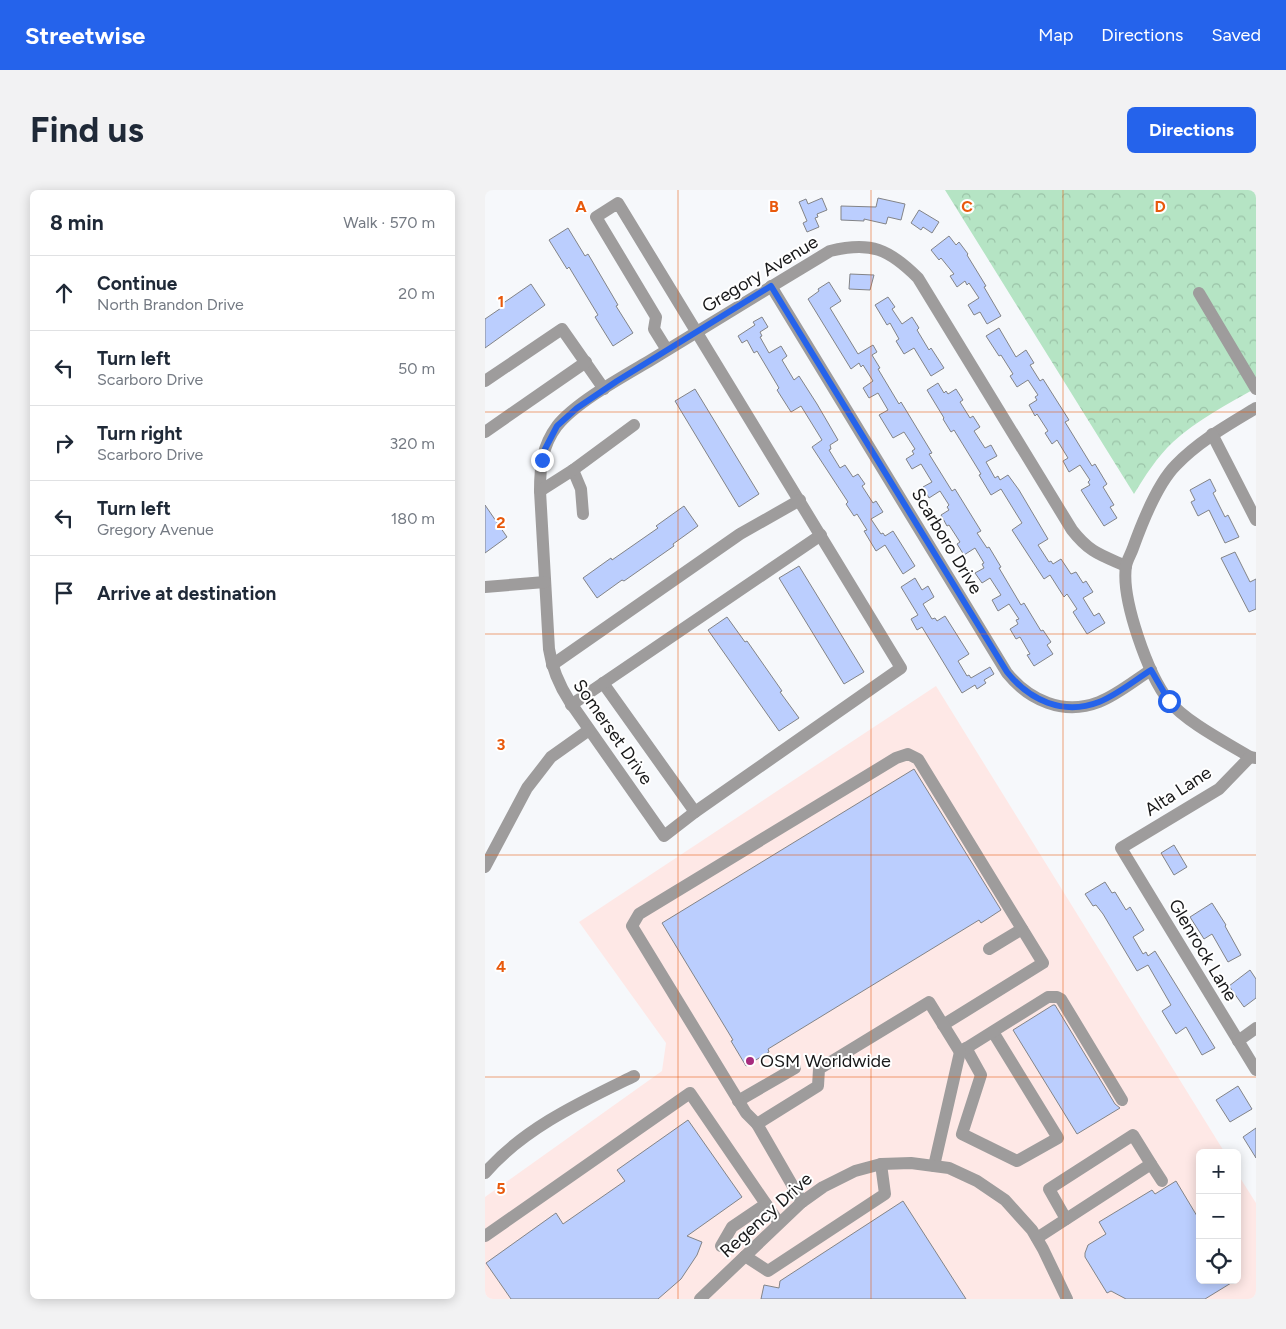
<!DOCTYPE html>
<meta charset="utf-8">
<style>
body{margin:0;font-family:Figtree,sans-serif;background:#f2f2f3;color:#1f2937}
.controls{position:absolute;right:15px;bottom:15px;display:grid;overflow:hidden;border-radius:8px;box-shadow:0 2px 12px #0003}
.controls button{width:45px;height:45px;display:grid;place-items:center;padding:0;border:0;border-bottom:1px solid #e0e1e3;background:#fff;color:#1f2937;font:25px sans-serif}
.stop{position:absolute;width:15px;height:15px;margin:-11px;border:4px solid #2563eb;border-radius:50%;background:#fff}
.stop.end{background:#2563eb;border-color:#fff;box-shadow:0 1px 5px #0008}
.list{margin:0;padding:0;list-style:none}
h2{display:flex;justify-content:space-between;align-items:center;height:65px;margin:0;padding:0 20px;font-size:21px}
h2 small{font-size:16px;font-weight:400;color:#747a83}
.list li{display:grid;grid-template-columns:32px 1fr auto;gap:15px;align-items:center;box-sizing:border-box;height:75px;padding:0 20px;border-top:1px solid #e0e1e3}
.list b{display:block;font-size:19px;white-space:nowrap}
.list p{margin:0;font-size:16px;white-space:nowrap;color:#747a83}
.list em{font-size:16px;font-style:normal;color:#747a83}
.icon{flex:none;width:28px;height:28px;fill:none;stroke:currentColor;stroke-width:2;stroke-linecap:round;stroke-linejoin:round}
.map{position:relative;flex:none;width:771px;height:1109px;overflow:hidden;border-radius:8px}
header{display:flex;align-items:center;gap:30px;box-sizing:border-box;height:70px;padding:0 25px;background:#2563eb;color:#fff}
header strong{font-size:24px}
nav{display:flex;gap:28px;margin-inline-start:auto;font-size:18px}
.intro{display:flex;align-items:center;justify-content:space-between;box-sizing:border-box;height:120px;padding:0 30px}
h1{margin:0;font-size:35px}
.button{padding:12px 22px;border-radius:8px;background:#2563eb;color:#fff;font-size:18px;font-weight:700}
main{display:flex;gap:30px;padding:0 30px}
aside{flex:1;background:#fff;border-radius:8px;box-shadow:0 2px 12px #0003}
.map>svg:first-child{display:block}
.commercial{fill:#fee8e6}
.park{fill:url(#park-crowns)}
.building{fill:#bbcefe;stroke:#838487}
.lines{fill:none;stroke-linecap:round;stroke-linejoin:round}
.minor{stroke:#9e9c9c;stroke-width:12}
.route{stroke:#2563eb;stroke-width:6}
.grid{fill:none;stroke:#e8590c;stroke-width:1;stroke-opacity:0.55}
.poi-dot{fill:#a72b7d;stroke:#fff;stroke-width:2}
.labels{text-anchor:middle;dominant-baseline:central;stroke-width:4;stroke-linejoin:round;paint-order:stroke}
.street-label{font-size:18px;fill:#181819;stroke:#fff}
.poi-label{font-size:18px;fill:#181819;stroke:#fff;text-anchor:start}
.grid-label{font-size:16px;text-anchor:middle;font-weight:bold;fill:#e8590c;stroke:#fff;stroke-width:4;stroke-linejoin:round;paint-order:stroke}
</style>
<header>
<strong>Streetwise</strong>
<nav><a>Map</a><a>Directions</a><a>Saved</a></nav>
</header>
<div class="intro"><h1>Find us</h1><a class="button">Directions</a></div>
<main>
<aside>
<h2>8 min<small>Walk · 570 m</small></h2>
<ul class="list">
<li><svg class="icon" aria-label="ahead" viewBox="0 0 24 24"><path d="M12 20V5M6 11l6-6 6 6"/></svg><div><b>Continue</b><p>North Brandon Drive</p></div><em>20 m</em></li>
<li><svg class="icon" aria-label="left" viewBox="0 0 24 24"><path d="M17 20v-9H6M10 6l-5 5 5 5"/></svg><div><b>Turn left</b><p>Scarboro Drive</p></div><em>50 m</em></li>
<li><svg class="icon" aria-label="right" viewBox="0 0 24 24"><path d="M7 20v-9h11M14 6l5 5-5 5"/></svg><div><b>Turn right</b><p>Scarboro Drive</p></div><em>320 m</em></li>
<li><svg class="icon" aria-label="left" viewBox="0 0 24 24"><path d="M17 20v-9H6M10 6l-5 5 5 5"/></svg><div><b>Turn left</b><p>Gregory Avenue</p></div><em>180 m</em></li>
<li><svg class="icon" aria-label="arrive" viewBox="0 0 24 24"><path d="M6 21V4h12l-3 4 3 4H6"/></svg><div><b>Arrive at destination</b></div></li>
</ul>
</aside>
<div class="map">
<svg width="771" height="1109" viewBox="0 0 771 1109">
<defs>
<pattern id="park-crowns" width="20" height="18" patternUnits="userSpaceOnUse" patternTransform="scale(1.25)"><rect width="20" height="18" fill="#b5e4c4"/><path d="M2 6a3 3 0 1 1 6 0M12 15a3 3 0 1 1 6 0" fill="none" stroke="#9bc3a8"/></pattern>
</defs>
<rect width="100%" height="100%" fill="#f6f8fb"/>
<path class="commercial" d="M451,496l289,467h-25v127h37v-107l19,30v96h-771v-102l177,-126 4,-28 -87,-121z"/>
<path class="park" d="M460,0h311v198c-28,16 -59,32 -83,54 -16,15 -28,34 -39,52z"/>
<g class="building">
<path d="M337,8l5,12 -10,4 1,3 -3,1 4,9 -12,5 -4,-9 4,-2 -8,-19 7,-3 2,5z"/>
<path d="M393,8l27,6 -4,16 -13,-3 -2,7 -22,-5v2l-23,-1v-14l35,1z"/>
<path d="M434,20l20,12 -7,11 -9,-6 -2,3 -10,-7z"/>
<path d="M83,38l17,28 3,-2 30,51 -2,1 17,27 -20,13 -18,-29 3,-2 -29,-48 -2,2 -18,-29z"/>
<path d="M464,46l7,9 3,-3 9,12 -1,1 19,31 -2,1 17,29 -14,8 -7,-12 -6,3 -6,-10 11,-7 -10,-15 -2,2 -2,-4 -8,6 -7,-11 4,-2 -13,-16 -2,2 -8,-10z"/>
<path d="M365,84l24,1 -4,15 -21,-1z"/>
<path d="M344,92l12,19 -11,7 28,46 15,-9 4,7 -5,3 8,13 -2,1 21,35 2,-2 31,51 -3,1 23,37 3,-2 26,42 -4,2 10,15 2,-1 12,20 -2,1 22,37 3,-2 17,28 2,-1 8,12 -4,3 6,9 -19,12 -7,-11 3,-1 -10,-17 -4,2 -6,-10 8,-5 -2,-4 3,-1 -10,-15 -11,7 -6,-11 9,-5 -11,-17 -8,5 -7,-10 9,-5 -2,-4 2,-1 -9,-15 -11,7 -7,-11 3,-2 -11,-17 -2,1 -6,-11 8,-5 -2,-3 2,-2 -9,-14 -11,7 -6,-11 9,-5 -11,-18 -9,5 -6,-10 8,-5 -2,-3 3,-2 -11,-17 -11,6 -14,-23 9,-5 -10,-17 -9,5 -6,-10 10,-7 -10,-16 -2,2 -2,-4 -8,6 -43,-70 11,-8 -1,-2z"/>
<path d="M46,94l14,21 -60,43v-29l19,-13 -2,-2z"/>
<path d="M403,107l7,10 -3,2 10,15 10,-7 7,11 -2,2 12,20 2,-2 13,20 -13,8 -17,-28 -10,6 -8,-13 3,-2 -9,-16 -3,2 -12,-20z"/>
<path d="M277,127l6,10 -8,5 2,4 -2,1 9,16 12,-7 6,10 -5,4 12,20 5,-4 18,28 21,36 -8,5 1,4 -2,1 11,18 5,-3 8,12 5,-3 7,10 -3,2 11,17 3,-2 7,11 -12,7 10,15 2,-1 2,3 8,-5 22,35 -12,8 -18,-29 -9,6 -12,-20 3,-1 -10,-16 -3,2 -8,-12 2,-2 -36,-55 10,-7 -21,-34 -10,6 -14,-22 2,-2 -22,-37 -3,2 -7,-13 -5,3 -4,-7 17,-11 -2,-3z"/>
<path d="M514,138l17,29 10,-7 8,13 -4,2 10,16 3,-2 26,41 -4,2 27,44 3,-2 12,20 -4,3 11,18 -4,2 7,11 -13,8 -23,-36 9,-5 -2,-3 2,-2 -10,-15 -11,7 -6,-11 5,-3 -11,-18 -5,4 -7,-11 3,-2 -11,-17 -2,2 -6,-11 8,-5 -2,-3 3,-2 -10,-15 -11,7 -7,-11 3,-2 -12,-19 -2,1 -13,-20z"/>
<path d="M453,193l6,10 2,-2 2,3 8,-5 7,11 -3,2 10,16 3,-2 7,11 -6,4 11,17 6,-3 6,11 -11,6 9,16 3,-2 2,4 8,-5 11,15 29,49 -10,6 11,17 2,-1 2,3 8,-5 10,15 5,-2 7,11 3,-2 7,11 -10,6 11,18 5,-3 6,10 -18,11 -14,-22 4,-3 -10,-15 -3,3 -14,-22 -6,4 -32,-49 10,-7 -21,-34 -10,6 -12,-20 2,-1 -27,-44 -3,2 -8,-13 1,-1 -17,-28z"/>
<path d="M210,199l64,105 -20,13 -64,-106z"/>
<path d="M725,289l6,12 -3,2 12,24 3,-2 11,22 -14,6 -16,-33 -11,6 -7,-14 4,-2 -5,-10z"/>
<path d="M0,315l22,32 -22,16z"/>
<path d="M199,316l14,20 -25,18 1,2 -50,35 -2,-1 -25,18 -14,-20 28,-20 1,2 46,-32 -2,-2z"/>
<path d="M750,362l15,30 6,-3v30l-7,3 -28,-54z"/>
<path d="M314,376l65,106 -20,12 -65,-106z"/>
<path d="M430,388l7,12 6,-4 6,11 -11,7 9,15 3,-1 2,3 8,-5 24,38 -11,7 9,15 2,-1 2,3 19,-11 4,7 -10,6 2,3 -9,6 -2,-4 -13,8 -40,-66 -5,3 -6,-11 7,-4 -17,-28z"/>
<path d="M242,427l18,25 2,-1 35,50 -2,1 19,26 -20,13 -71,-101z"/>
<path d="M429,579l87,141 -20,13 -2,-3 -211,129 1,3 -23,14 -15,-25 2,-1 -71,-117z"/>
<path d="M689,655l13,22 -13,8 -13,-22z"/>
<path d="M620,692l7,11 3,-1 11,18 4,-3 14,23 -11,7 10,17 3,-2 2,4 7,-5 60,97 -13,7 -16,-28 -10,7 -14,-23 9,-6 -23,-40 -11,6 -34,-57 -7,-9 -3,1 -8,-12z"/>
<path d="M727,713l14,22 -1,1 16,29 -13,7 -16,-28 -8,5 -14,-22z"/>
<path d="M765,780l6,9v19l-12,9 -15,-21z"/>
<path d="M568,815h2l60,99 5,4 -43,26 -64,-104z"/>
<path d="M753,896l14,23 -22,13 -14,-22z"/>
<path d="M203,930l54,77 -55,39 15,6 -5,13 -16,24 -23,20h-147l-25,-36 70,-50 7,11 62,-43 -8,-11z"/>
<path d="M771,938v30l-13,-21z"/>
<path d="M691,991l24,40v59h36l-31,19h-79l-15,-8 -4,2 -22,-36v-4l3,-8 18,-11 -7,-12 53,-32 3,4z"/>
<path d="M418,1011l63,98h-205l3,-14 15,3 1,-7z"/>
</g>
<g class="lines">
<g class="minor">
<path d="M286,96l236,387c22,27 56,43 92,29 18,-7 36,-22 52,-32"/>
<path d="M714,103l57,96"/>
<path d="M182,160l-13,-21 2,-12 -60,-100 22,-14c95,155 190,310 283,465l-206,144 -31,24 -94,-134c-11,-17 -18,-33 -21,-53l-9,-158c0,-24 2,-45 17,-65 19,-24 67,-50 94,-66 59,-36 119,-73 179,-109 41,-10 59,-2 88,27l154,252c18,23 29,25 54,36"/>
<path d="M0,191l77,-52 42,60"/>
<path d="M771,218c-28,17 -57,33 -80,57 -19,19 -34,58 -43,83 -2,6 -6,12 -7,18 -5,33 22,109 43,135 17,21 58,42 81,56l6,1"/>
<path d="M0,242l101,-70"/>
<path d="M727,244l44,86"/>
<path d="M88,280l8,19 2,25"/>
<path d="M55,301l33,-21 61,-45"/>
<path d="M0,397l60,-5"/>
<path d="M67,475l188,-131 60,-34"/>
<path d="M118,493l92,129"/>
<path d="M86,515l250,-170"/>
<path d="M765,567l-31,32 -98,59 135,222"/>
<path d="M0,677l42,-79 24,-31 38,-27"/>
<path d="M504,759l33,-20"/>
<path d="M753,851l18,-13"/>
<path d="M481,858l15,27 -19,59 55,27 41,-23 -65,-106"/>
<path d="M253,911l57,-33"/>
<path d="M272,934l-11,-11 -114,-187 7,-12 257,-156 12,-4 10,5 125,204 -100,62"/>
<path d="M449,976l26,-114 88,-55h9l4,2 61,101"/>
<path d="M0,983c39,-45 96,-71 149,-97"/>
<path d="M317,1012l-45,-78 61,-38 1,-17 110,-67 31,50"/>
<path d="M581,1029l-17,-30 84,-54 18,29"/>
<path d="M0,1046l205,-143 89,130"/>
<path d="M552,1048l114,-74 11,17"/>
<path d="M236,1056l11,-19 34,-23"/>
<path d="M260,1066l23,15 117,-77 -4,-30"/>
<path d="M215,1109l102,-97 21,-15 32,-16 26,-7 30,-1 38,5 28,13 28,19 27,30 11,19 24,50"/>
</g>
</g>
<g class="lines">
<path class="route" d="M57,270l3,-11 12,-23 20,-18 40,-27 154,-95 236,386c22,28 56,44 92,30 18,-7 36,-22 52,-32l18,31"/>
</g>
<path class="grid" d="M193,0v1109M386,0v1109M578,0v1109M0,222h771M0,444h771M0,665h771M0,887h771"/>
<circle class="poi-dot" cx="265" cy="871" r="5"/>
<g class="labels">
<g class="street-label">
<text transform="translate(275 84) rotate(-31)">Gregory Avenue</text>
<text transform="translate(462 351) rotate(59)">Scarboro Drive</text>
<text transform="translate(128 542) rotate(55)">Somerset Drive</text>
<text transform="translate(693 601) rotate(-33)">Alta Lane</text>
<text transform="translate(718 760) rotate(59)">Glenrock Lane</text>
<text transform="translate(281 1025) rotate(-42)">Regency Drive</text>
</g>
<g class="poi-label">
<text x="275" y="871">OSM Worldwide</text>
</g>
</g>
<g class="grid-label">
<text x="96" y="22">A</text>
<text x="289" y="22">B</text>
<text x="482" y="22">C</text>
<text x="675" y="22">D</text>
<text x="16" y="117">1</text>
<text x="16" y="338">2</text>
<text x="16" y="560">3</text>
<text x="16" y="782">4</text>
<text x="16" y="1004">5</text>
</g>
</svg>
<div class="controls">
<button>+</button>
<button>−</button>
<button><svg class="icon" aria-label="locate" viewBox="0 0 24 24"><circle cx="12" cy="12" r="6"/><path d="M12 2v4M12 18v4M2 12h4M18 12h4"/></svg></button>
</div>
<div class="stop" style="left:684px;top:511px"></div>
<div class="stop end" style="left:57px;top:270px"></div>
</div>
</main>
